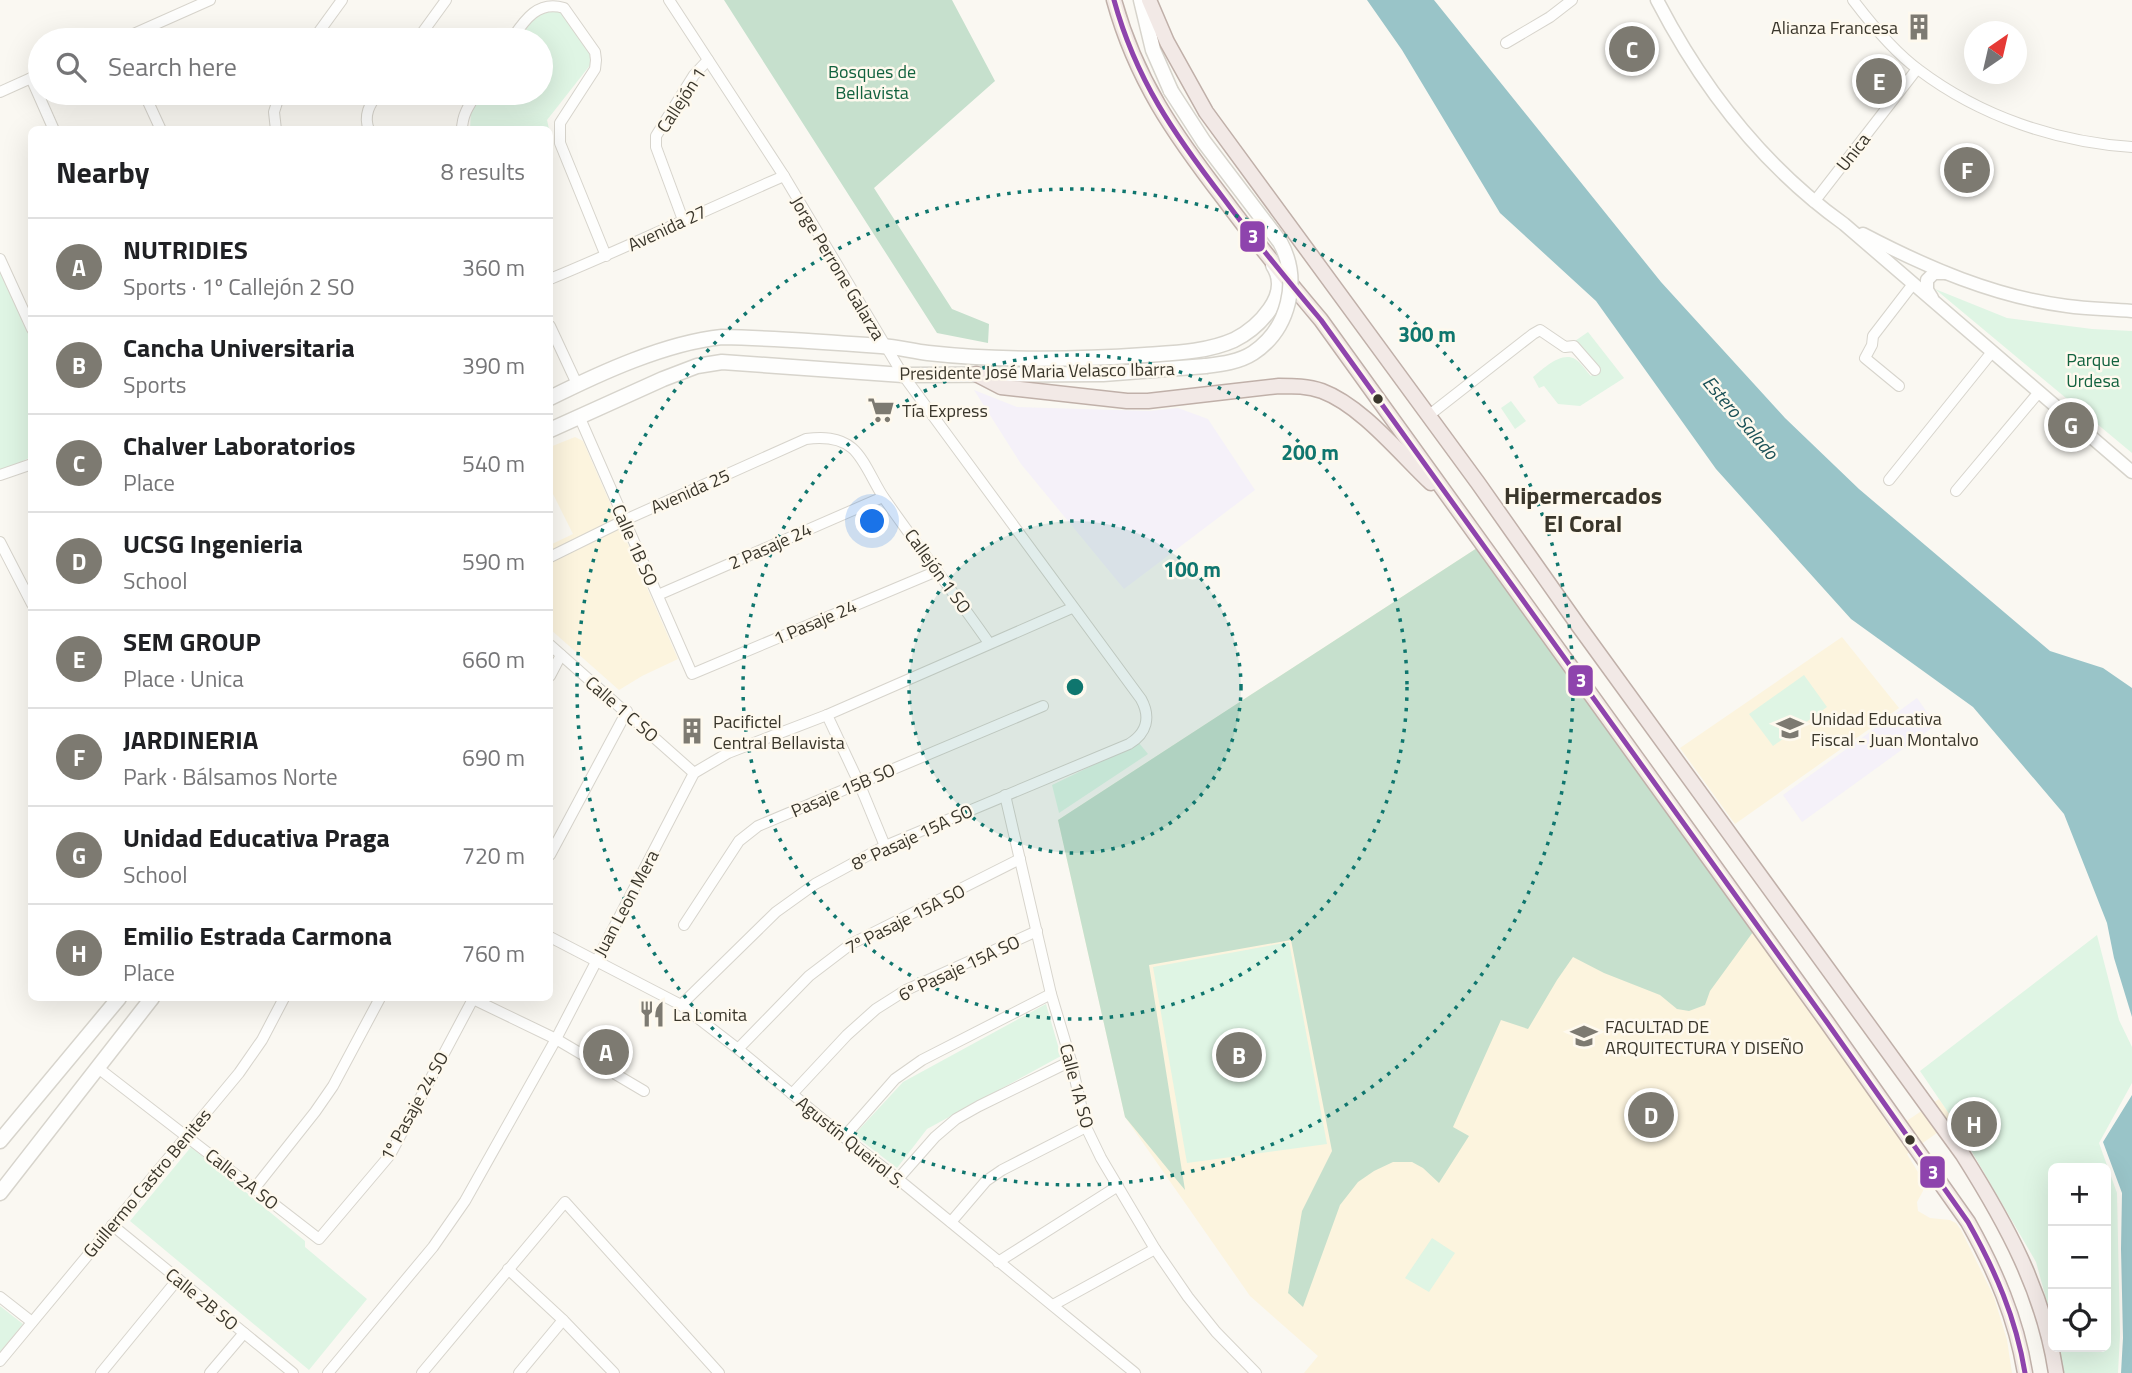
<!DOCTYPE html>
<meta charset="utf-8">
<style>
body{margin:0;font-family:"Titillium Web",sans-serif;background:#f2f2f2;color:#202124}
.controls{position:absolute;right:21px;bottom:21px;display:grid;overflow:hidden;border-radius:10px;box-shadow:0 7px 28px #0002}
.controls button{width:63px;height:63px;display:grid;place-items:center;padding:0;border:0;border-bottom:2px solid #e0e0e0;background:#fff;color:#202124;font:35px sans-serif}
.compass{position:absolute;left:1964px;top:21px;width:63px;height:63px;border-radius:50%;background:#fff;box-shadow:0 7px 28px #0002;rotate:34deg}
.you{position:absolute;left:873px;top:522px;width:24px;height:24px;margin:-18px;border:5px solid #fff;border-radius:50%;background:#1a73e8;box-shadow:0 0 0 10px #1a73e833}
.badge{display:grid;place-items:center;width:46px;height:46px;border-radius:50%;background:#7d7a71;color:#fff;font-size:23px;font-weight:700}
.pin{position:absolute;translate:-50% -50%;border:4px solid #fff;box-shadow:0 2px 7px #0006}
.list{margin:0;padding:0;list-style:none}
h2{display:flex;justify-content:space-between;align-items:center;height:91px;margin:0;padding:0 28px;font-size:30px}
h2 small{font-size:23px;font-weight:400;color:#757577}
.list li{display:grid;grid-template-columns:46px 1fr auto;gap:21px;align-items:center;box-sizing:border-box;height:98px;padding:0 28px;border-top:2px solid #e0e0e0}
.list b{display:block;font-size:26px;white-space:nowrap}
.list p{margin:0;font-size:23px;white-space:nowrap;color:#757577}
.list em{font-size:23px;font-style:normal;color:#757577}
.icon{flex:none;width:38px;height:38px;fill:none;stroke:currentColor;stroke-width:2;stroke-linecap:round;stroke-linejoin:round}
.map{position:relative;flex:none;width:2132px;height:1373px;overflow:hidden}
.search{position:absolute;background:#fff;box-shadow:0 7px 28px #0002;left:28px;top:28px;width:525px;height:77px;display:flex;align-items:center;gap:18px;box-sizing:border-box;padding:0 24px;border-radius:38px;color:#757577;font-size:26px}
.panel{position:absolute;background:#fff;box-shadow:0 7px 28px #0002;left:28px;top:126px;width:525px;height:875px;border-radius:10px}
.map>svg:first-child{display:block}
.built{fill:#fcf4de}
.industrial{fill:#f5f1f9}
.green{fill:#dff5e4}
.forest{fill:#c6e0cd}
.water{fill:#99c4c8}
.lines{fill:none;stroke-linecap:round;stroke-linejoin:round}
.minor-casing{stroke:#d7d4cc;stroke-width:12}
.tertiary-casing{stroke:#d7d4cc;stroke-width:15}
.secondary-casing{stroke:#d7d4cc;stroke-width:17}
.primary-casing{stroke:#c0b0a9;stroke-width:17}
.minor{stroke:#fefefd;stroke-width:10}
.tertiary{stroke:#fefefd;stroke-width:12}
.secondary{stroke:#fefefd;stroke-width:14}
.primary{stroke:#f2e9e6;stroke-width:14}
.secondary-bridge-casing{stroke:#d7d4cc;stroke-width:17;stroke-linecap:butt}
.secondary-bridge{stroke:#fefefd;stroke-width:14}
.bus-1-casing{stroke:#fef9ee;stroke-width:10}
.bus-1{stroke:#8e44ad;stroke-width:5}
.ring{fill:none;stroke:#0f766e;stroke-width:3.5;stroke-dasharray:3.5 7}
.bus-dot{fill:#3a362b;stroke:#fef9ee;stroke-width:2.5}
.labels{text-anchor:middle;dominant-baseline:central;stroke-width:5;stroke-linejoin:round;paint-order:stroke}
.poi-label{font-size:18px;fill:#3a362b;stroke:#fef9ee;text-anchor:start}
.park-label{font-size:18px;fill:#12623e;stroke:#fef9ee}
.street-label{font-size:18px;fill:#3a362b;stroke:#fef9ee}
.water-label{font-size:19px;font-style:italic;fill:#1b5157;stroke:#fef9ee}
.district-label{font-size:24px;font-weight:bold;fill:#3a362b;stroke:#fef9ee}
.centre{fill:#0f766e;stroke:#fef9ee;stroke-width:3.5}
.ring-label{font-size:21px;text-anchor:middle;font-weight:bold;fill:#0f766e;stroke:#fef9ee;stroke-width:5;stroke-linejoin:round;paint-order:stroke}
.line-badge{stroke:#fef9ee;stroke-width:2.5}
.badge-label{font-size:19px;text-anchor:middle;font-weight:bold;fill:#fff}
</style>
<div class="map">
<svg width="2132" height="1373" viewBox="0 0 2132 1373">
<rect width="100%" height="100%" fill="#faf8f2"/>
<g class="built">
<path d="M575,437l8,4 95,218 -36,17 -23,14 -69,-61v-84l23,-11 -23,-46v-41z"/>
<path d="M1477,548l380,528 35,55 47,-32 15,22 -47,33 17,28 -1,9 -6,11 1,9 12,7 20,2 6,3 5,7 33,67 13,43 5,33h-708l14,-17 -68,-60 -125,-179 -67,-297z"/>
<path d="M1842,637l57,71 -164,116 -55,-76z"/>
</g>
<g class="industrial">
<path d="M974,390l43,17 132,4 29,-3 30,11 47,71 -131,99 -103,-125z"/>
<path d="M1917,698l19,27 -134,97 -19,-27z"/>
</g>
<g class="green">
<path d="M546,8l16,3 29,42v11l-44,56 2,9 -79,1 1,-20 11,-17h59v-53h-27l15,-23z"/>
<path d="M0,262l32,72 -1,123 -31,15z"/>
<path d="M1935,289l72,29 85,11 40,2v122z"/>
<path d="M1588,332l36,46 -44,28 -22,-2 -14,-18 -5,2 -6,-11c10,-8 28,-26 42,-18 6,3 11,12 16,17l6,-6 -22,-29z"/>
<path d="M1511,401l15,20 -11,8 -14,-21z"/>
<path d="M1804,675l23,32 -54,39 -24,-32z"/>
<path d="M1139,743l9,11 -89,59 -7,-28z"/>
<path d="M2097,935l22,85 13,27v36l-33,60 18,50 3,142 -2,38h-55l-4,-26h47v-179h-53v156l-17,-62 -82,-141 -34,-50z"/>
<path d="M1289,942l38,202 -140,19 -34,-196z"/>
<path d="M1046,1004l15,52 -134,73 -30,39 -43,-33 49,-53z"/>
<path d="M191,1147l114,94v6l62,52 -58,71 -179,-149z"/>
<path d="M1432,1238l23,15 -26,39 -24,-14z"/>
<path d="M0,1306l23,18 -23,28z"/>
</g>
<g class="forest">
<path d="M724,0h228l43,81 -121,107 78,121 37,15 -1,19 -51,-10z"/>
<path d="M1477,548l276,384 -43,59 -5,14 -16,6 -12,-2 -17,-14 -56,-22 -31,-16 -16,23 -29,49 -27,-9 -48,107 16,9 -30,47 -16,-15 -11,-6h-19l-19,9 -16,11 -18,23 -37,102 -15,-14 14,-82 30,-60 -41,-211 -142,25 36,225 -60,-73 -67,-297z"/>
</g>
<g class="water">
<path d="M1367,0h67l227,282 124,136 74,71 191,162 53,17 29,20v329l-18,-59 -7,-35 -43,-109 -91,-107 -122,-88 -135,-150 -120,-168 -96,-88 -98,-163z"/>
<path d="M2132,1095v278h-11l2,-35 -2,-89 1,-56 -19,-51z"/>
</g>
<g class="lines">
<g class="minor-casing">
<g id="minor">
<path d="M669,0l115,176 119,199 238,324c10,18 6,34 -12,45l-244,102 -70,38 -39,28 -95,93"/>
<path d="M1853,0c19,25 41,52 66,70 61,46 137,72 213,77"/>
<path d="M120,40l90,-40"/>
<path d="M313,40l29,-40"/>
<path d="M417,40l29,-40"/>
<path d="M511,40c13,-19 26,-40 53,-32l31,44 1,8 -1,9 -35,54v20l46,113"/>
<path d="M1506,43l44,-26 22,-17"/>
<path d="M31,78l23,52"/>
<path d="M0,92l40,-18"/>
<path d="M144,93l17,37"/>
<path d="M276,130l-2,-18 6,-19"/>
<path d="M369,130c-6,-15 1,-26 9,-37"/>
<path d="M462,130c0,-15 7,-25 15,-37"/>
<path d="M1814,202l103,-133"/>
<path d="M683,220l-27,-73v-11l38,-61 14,-15"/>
<path d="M0,259l32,70"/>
<path d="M550,279c78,-32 155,-69 234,-103"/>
<path d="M550,326l27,58"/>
<path d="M1899,386l-34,-28 7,-13 1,-9 40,-52"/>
<path d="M579,416l113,258 245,-103"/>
<path d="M1428,416l105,-82 7,-4 25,17 9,-1 21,24"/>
<path d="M0,475l32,-11"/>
<path d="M1889,480l103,-128"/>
<path d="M1956,491l83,-99"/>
<path d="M0,542l32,62"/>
<path d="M550,557l75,-37 181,-81c16,-2 33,-2 46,9 13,11 22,36 32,50 34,49 71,96 105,145"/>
<path d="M658,595l225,-98"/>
<path d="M550,645l144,128"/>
<path d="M550,676l11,-21"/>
<path d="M827,715l32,68 26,63"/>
<path d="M1005,795l46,199 20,67 15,66 15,31 54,91 33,48 28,35 40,41"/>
<path d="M550,855l77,-144"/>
<path d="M684,925l55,-84 19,-15 285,-120"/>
<path d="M550,937l131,68 57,44 106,88 54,42 237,194"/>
<path d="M471,998l85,41 88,52"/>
<path d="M738,1049l71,-73 42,-32 169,-85"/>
<path d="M98,1068l221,171 71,-84 83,-156"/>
<path d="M792,1094l55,-59 29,-26 30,-19 131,-59"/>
<path d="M844,1137l51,-58 27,-19 129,-66"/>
<path d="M898,1179l37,-42 21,-18 23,-13 92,-45"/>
<path d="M254,1189l61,-77 18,-26 47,-88"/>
<path d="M951,1222l35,-41 16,-11 84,-43"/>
<path d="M112,1225l181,148"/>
<path d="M998,1262l120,-76"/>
<path d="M508,1269l55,51 51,53"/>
<path d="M0,1297l32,25"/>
<path d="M1053,1305l102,-56"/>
<path d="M0,1361l239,-288 23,-33 22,-42"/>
<path d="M101,1373l77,-94"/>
<path d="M210,1373l34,-40"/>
<path d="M328,1373l105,-126 32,-46 91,-162 138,-266 34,-20 99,-38 245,-107"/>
<path d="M422,1373l143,-171 154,171"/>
<path d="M519,1373l44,-53"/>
</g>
</g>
<g class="tertiary-casing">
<g id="tertiary">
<path d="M1657,0c45,87 106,166 187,224l288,248"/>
<path d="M1863,234c63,33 132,63 204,72 21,3 43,3 65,5"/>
<path d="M1932,298l-5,-8v-10l7,-7h11"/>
</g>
</g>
<g class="secondary-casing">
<g id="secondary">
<path d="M1141,0l12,50 18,41"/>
<path d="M550,398c50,-25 115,-55 172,-61 53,1 106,5 159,9 16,1 31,5 47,7 72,8 145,7 217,2 30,-2 62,-3 89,-15 14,-7 27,-18 36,-31 10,-14 13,-29 3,-44"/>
<path d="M550,430l113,-51 34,-13 25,-4 181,13 200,-1 103,-8"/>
<path d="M0,1141l119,-143"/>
<path d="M0,1193l152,-195"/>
</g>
</g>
<g class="primary-casing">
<g id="primary">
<path d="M1114,0c22,80 60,134 110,199 31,42 64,82 97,121l505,701 142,201c27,48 48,96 57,151"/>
<path d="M1149,0l18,42 39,70 272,371 100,142 385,530c43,68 81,137 93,218"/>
<path d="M976,374l25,13 126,14h21l131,-15c15,0 29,0 43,5 40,15 78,63 109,92"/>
</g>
</g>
<use href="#minor" class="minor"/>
<use href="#tertiary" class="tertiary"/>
<use href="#secondary" class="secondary"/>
<use href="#primary" class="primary"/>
<g class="secondary-bridge-casing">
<path id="secondary-bridge" d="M1171,91l33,51 76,100c21,38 9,87 -27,111 -14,9 -31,11 -47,13"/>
</g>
<use href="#secondary-bridge" class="secondary-bridge"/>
<g class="bus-1-casing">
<path id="bus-1" d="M1114,0c22,80 60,134 110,199 31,42 64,82 97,121l505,701 142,201c27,48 48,96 57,151"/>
</g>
<use href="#bus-1" class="bus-1"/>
</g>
<circle cx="1075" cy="687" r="166" fill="#0f766e" fill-opacity=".12"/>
<g class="ring">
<circle cx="1075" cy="687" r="166"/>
<circle cx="1075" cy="687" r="332"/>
<circle cx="1075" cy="687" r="498"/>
</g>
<defs>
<g id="building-bare" transform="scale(2.1)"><path d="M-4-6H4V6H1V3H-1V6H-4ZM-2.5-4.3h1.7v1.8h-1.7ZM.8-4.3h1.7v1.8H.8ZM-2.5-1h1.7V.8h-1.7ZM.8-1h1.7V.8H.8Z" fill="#7d7a71" stroke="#fef9ee" stroke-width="2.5" paint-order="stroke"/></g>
<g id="supermarket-bare" transform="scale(2.1)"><path d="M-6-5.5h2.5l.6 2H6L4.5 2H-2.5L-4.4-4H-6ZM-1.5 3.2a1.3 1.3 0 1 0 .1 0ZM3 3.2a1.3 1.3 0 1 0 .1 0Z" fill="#7d7a71" stroke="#fef9ee" stroke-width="2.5" paint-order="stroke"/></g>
<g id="school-bare" transform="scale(2.1)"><path d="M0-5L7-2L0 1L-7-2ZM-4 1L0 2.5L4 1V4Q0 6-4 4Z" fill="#7d7a71" stroke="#fef9ee" stroke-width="2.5" paint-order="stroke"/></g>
<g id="restaurant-bare" transform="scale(2.1)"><path d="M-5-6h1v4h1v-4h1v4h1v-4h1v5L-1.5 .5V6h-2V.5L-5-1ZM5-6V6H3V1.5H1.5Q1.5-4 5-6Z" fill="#7d7a71" stroke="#fef9ee" stroke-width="2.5" paint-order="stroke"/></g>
<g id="university-bare" transform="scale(2.1)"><path d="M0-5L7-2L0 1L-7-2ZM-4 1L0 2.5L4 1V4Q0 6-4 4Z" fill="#7d7a71" stroke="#fef9ee" stroke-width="2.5" paint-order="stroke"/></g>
</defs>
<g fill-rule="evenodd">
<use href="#building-bare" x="1919" y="27"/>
<use href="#supermarket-bare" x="881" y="410"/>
<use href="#school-bare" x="1790" y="728"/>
<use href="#building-bare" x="692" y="731"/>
<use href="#restaurant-bare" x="652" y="1014"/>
<use href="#university-bare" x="1584" y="1036"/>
</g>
<g class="bus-dot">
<circle cx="1378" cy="399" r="6"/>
<circle cx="1910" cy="1140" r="6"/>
</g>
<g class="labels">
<g class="poi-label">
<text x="1898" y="27" text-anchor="end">Alianza Francesa</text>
<text x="902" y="410">Tía Express</text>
<text x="1811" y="718">Unidad Educativa<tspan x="1811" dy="21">Fiscal - Juan Montalvo</tspan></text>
<text x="713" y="721">Pacifictel<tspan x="713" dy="21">Central Bellavista</tspan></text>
<text x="673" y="1014">La Lomita</text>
<text x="1605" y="1026">FACULTAD DE<tspan x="1605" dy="21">ARQUITECTURA Y DISEÑO</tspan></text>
</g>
<g class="park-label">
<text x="872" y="71">Bosques de<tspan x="872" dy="21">Bellavista</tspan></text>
<text x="2093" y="359">Parque<tspan x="2093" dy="21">Urdesa</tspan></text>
</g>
<g class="street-label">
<text transform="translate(681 100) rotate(-57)">Callejón 1</text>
<text transform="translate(1853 152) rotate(-52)">Unica</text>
<text transform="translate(667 228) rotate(-25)">Avenida 27</text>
<text transform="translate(838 268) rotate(59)">Jorge Perrone Galarza</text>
<text transform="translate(1037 371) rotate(-1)">Presidente José Maria Velasco Ibarra</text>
<text transform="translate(690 491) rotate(-24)">Avenida 25</text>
<text transform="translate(635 545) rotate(66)">Calle 1B SO</text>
<text transform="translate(770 546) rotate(-24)">2 Pasaje 24</text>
<text transform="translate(938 571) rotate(54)">Callejón 1 SO</text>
<text transform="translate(815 622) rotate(-23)">1 Pasaje 24</text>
<text transform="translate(622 709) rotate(41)">Calle 1 C SO</text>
<text transform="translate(843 790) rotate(-23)">Pasaje 15B SO</text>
<text transform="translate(912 837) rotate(-25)">8º Pasaje 15A SO</text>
<text transform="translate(626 903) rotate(-62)">Juan Leon Mera</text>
<text transform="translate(905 919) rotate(-27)">7º Pasaje 15A SO</text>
<text transform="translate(959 968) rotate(-25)">6º Pasaje 15A SO</text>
<text transform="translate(1077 1086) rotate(75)">Calle 1A SO</text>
<text transform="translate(414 1106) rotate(-61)">1º Pasaje 24 SO</text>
<text transform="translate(851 1142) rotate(39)">Agustín Queirol S.</text>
<text transform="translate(242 1179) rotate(38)">Calle 2A SO</text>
<text transform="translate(147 1183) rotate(-50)">Guillermo Castro Benites</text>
<text transform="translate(202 1299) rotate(39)">Calle 2B SO</text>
</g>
<g class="water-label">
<text transform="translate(1741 417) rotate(49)">Estero Salado</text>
</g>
<g class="district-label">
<text x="1583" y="495">Hipermercados<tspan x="1583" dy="28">El Coral</tspan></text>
</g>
</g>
<circle cx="1075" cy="687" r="10" class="centre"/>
<g class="ring-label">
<text x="1427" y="342">300 m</text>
<text x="1310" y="460">200 m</text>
<text x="1192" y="577">100 m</text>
</g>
<g class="line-badge">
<rect x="1239" y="220" width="27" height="33" rx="7" fill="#8e44ad"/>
<rect x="1567" y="664" width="27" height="33" rx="7" fill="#8e44ad"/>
<rect x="1919" y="1155" width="27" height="34" rx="7" fill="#8e44ad"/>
</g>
<g class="badge-label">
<text x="1253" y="243">3</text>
<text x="1581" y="687">3</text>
<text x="1933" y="1179">3</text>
</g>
</svg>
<div class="controls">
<button>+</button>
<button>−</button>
<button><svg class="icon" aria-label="locate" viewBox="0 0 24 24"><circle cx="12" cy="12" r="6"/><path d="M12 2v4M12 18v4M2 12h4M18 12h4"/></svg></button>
</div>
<svg class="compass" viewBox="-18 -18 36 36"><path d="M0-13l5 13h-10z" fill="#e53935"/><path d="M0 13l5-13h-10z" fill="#757577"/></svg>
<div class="you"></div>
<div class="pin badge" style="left:606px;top:1052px">A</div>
<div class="pin badge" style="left:1239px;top:1055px">B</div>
<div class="pin badge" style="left:1632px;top:49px">C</div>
<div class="pin badge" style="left:1651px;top:1115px">D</div>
<div class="pin badge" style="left:1879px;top:81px">E</div>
<div class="pin badge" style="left:1967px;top:170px">F</div>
<div class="pin badge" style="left:2071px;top:425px">G</div>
<div class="pin badge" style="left:1974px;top:1124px">H</div>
<div class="search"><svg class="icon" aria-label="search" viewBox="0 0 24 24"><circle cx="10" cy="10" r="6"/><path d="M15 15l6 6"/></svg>Search here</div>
<section class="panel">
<h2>Nearby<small>8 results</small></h2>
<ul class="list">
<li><span class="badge">A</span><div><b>NUTRIDIES</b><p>Sports · 1º Callejón 2 SO</p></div><em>360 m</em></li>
<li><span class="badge">B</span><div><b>Cancha Universitaria</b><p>Sports</p></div><em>390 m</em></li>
<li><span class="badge">C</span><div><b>Chalver Laboratorios</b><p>Place</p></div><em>540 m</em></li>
<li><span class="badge">D</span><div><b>UCSG Ingenieria</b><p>School</p></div><em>590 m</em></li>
<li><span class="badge">E</span><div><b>SEM GROUP</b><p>Place · Unica</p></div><em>660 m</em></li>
<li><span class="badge">F</span><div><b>JARDINERIA</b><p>Park · Bálsamos Norte</p></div><em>690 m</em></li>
<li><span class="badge">G</span><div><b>Unidad Educativa Praga</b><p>School</p></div><em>720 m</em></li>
<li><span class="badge">H</span><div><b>Emilio Estrada Carmona</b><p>Place</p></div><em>760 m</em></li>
</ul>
</section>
</div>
